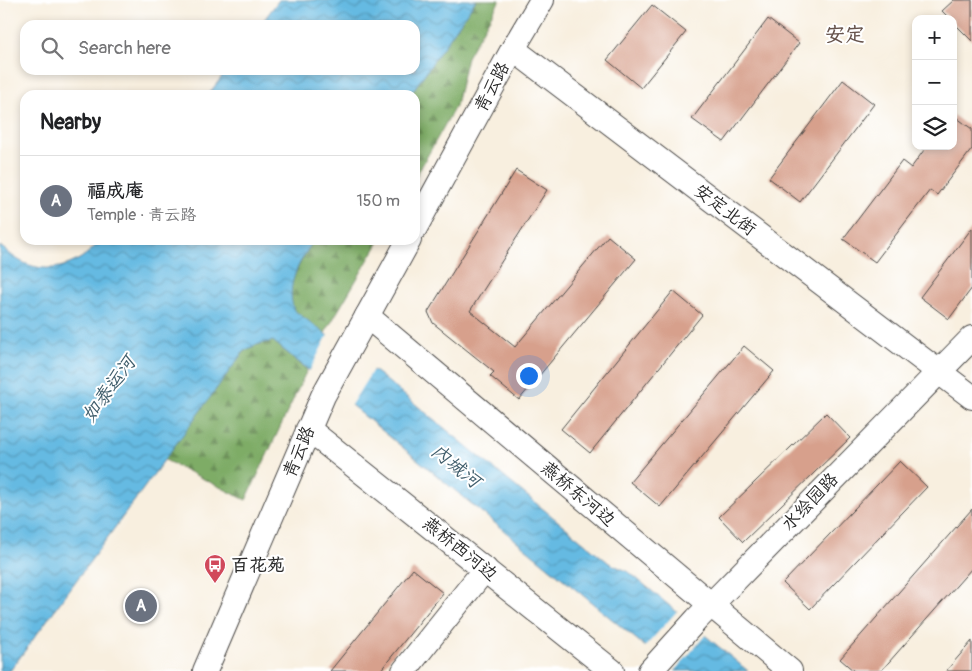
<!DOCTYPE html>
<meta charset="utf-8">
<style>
body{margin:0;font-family:Pangolin,"LXGW WenKai TC",sans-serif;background:#f6f6f6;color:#202124}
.controls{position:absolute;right:15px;top:15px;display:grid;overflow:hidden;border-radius:10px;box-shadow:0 2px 8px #0003}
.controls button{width:45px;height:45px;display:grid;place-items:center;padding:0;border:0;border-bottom:1px solid #e0e0e0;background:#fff;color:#202124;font:25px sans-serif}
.you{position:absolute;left:528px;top:375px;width:18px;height:18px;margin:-12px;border:4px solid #fff;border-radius:50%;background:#1a73e8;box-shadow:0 0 0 8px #1a73e833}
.badge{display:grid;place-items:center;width:32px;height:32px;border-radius:50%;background:#7c3aed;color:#fff;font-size:16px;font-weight:700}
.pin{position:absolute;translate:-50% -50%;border:2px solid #fff;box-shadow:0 1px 5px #0006}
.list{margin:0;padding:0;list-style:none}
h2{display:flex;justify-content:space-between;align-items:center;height:65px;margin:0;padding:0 20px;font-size:21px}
h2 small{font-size:16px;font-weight:400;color:#757577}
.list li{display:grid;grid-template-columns:32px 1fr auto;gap:15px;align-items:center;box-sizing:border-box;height:90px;padding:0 20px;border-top:1px solid #e0e0e0}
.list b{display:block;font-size:19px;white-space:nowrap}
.list p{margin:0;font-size:16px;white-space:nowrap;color:#757577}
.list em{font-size:16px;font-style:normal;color:#757577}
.icon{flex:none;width:28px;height:28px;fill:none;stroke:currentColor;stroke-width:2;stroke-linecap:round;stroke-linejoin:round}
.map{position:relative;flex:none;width:972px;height:671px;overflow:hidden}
.search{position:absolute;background:#fff;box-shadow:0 2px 8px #0003;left:20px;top:20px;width:400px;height:55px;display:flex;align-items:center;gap:12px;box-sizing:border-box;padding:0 18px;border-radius:15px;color:#757577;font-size:19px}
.panel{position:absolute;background:#fff;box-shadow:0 2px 8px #0003;left:20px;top:90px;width:400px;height:155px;border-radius:15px}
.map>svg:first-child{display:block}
.forest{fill:url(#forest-firs);stroke:#546c48}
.water{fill:url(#water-waves);stroke:#487286}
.pier{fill:#f8efdf}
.building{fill:#d7a08c}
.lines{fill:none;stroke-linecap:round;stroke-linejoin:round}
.minor-casing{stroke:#4a4846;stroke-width:26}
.minor{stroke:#fff;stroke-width:24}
.labels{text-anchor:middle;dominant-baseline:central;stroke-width:4;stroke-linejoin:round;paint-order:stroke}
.street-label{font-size:18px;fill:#2b2b2b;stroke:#fff}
.poi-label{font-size:18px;font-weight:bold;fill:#2b2b2b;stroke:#fff;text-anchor:start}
.water-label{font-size:19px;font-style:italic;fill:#3f5d6b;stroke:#fff}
.quarter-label{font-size:20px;font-weight:bold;fill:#67544d;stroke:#fff}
</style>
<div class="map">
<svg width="972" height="671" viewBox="0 0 972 671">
<defs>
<pattern id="forest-firs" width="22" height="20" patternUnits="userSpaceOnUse" patternTransform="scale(1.25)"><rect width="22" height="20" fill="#7eac66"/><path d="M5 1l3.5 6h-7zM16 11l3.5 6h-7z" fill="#678c54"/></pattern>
<pattern id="water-waves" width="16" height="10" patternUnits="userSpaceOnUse" patternTransform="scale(1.25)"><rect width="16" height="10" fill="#65bae2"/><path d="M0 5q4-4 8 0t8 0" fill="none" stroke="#5397b7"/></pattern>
</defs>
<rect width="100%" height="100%" fill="#fff"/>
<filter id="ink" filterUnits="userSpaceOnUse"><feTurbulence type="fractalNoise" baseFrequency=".02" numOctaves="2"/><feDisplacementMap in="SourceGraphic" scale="10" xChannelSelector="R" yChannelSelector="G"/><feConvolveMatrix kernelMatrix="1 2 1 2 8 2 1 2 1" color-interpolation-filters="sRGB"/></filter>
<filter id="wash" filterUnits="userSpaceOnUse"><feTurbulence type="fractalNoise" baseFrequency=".0096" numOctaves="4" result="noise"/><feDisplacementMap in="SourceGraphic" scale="20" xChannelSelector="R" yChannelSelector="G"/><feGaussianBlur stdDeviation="1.12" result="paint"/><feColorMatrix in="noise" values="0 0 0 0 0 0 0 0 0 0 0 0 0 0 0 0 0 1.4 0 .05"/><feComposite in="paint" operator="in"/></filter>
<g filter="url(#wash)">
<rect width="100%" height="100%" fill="#f8efdf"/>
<g class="forest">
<path d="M476,0h24l-33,57 -11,48 -41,73v-83h-5z"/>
<path d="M314,240h66l-55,93c-9,-6 -26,-14 -32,-24 -12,-19 11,-53 21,-69z"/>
<path d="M273,341l34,29 -61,130 -83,-41 81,-108 12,-6z"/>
</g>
<g class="water">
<path d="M279,0h197l-66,95h-202l19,-25h188v-45h-155z"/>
<path d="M100,240h214c-14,21 -29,44 -20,70l87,66 228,187 20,9 119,99h-73l-402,-330 -17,4 -12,6 -234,320h-10v-425c7,5 14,12 22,16 29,14 59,3 78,-22z"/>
</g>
<g class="pier">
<path d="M329,333l45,35 -25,40 -41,-34z"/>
<path d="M678,610l29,23 -32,38h-3l-28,-23z"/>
</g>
<g id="blocks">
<g class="building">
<path d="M954,0h18v41l-19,-19v-3h-3l-8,-8z"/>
<path d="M652,5l34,27 -45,56 -34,-28z"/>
<path d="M768,19l31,24 -75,99 -32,-23z"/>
<path d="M843,80l31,24 -74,98 -31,-24z"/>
<path d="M953,115l19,14v20l-35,46 -7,-5 -55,72 -32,-23 59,-78 9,7 16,-22h26z"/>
<path d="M516,170l31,20 -77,121 45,36 93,-111 28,23 -117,141 -29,-24 4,-4 -61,-49 -5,-11z"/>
<path d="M972,228v60l-23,31 -29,-22z"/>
<path d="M673,291l29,24 -112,138 -29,-24z"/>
<path d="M744,346l30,25 -114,136 -30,-25z"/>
<path d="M826,413l24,25 -107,104 -24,-25z"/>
<path d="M900,461l27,26 -117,122 -27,-26z"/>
<path d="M972,509v59l-91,103h-27l-14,-12z"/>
<path d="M413,569l30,24 -63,78h-50z"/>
<path d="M972,641v30h-26z"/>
</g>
</g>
</g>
<g filter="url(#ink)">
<use href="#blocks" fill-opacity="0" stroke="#4a4846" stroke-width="1"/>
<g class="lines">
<g class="minor-casing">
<g id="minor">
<path d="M513,49l459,348"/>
<path d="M415,228l98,-179 29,-49"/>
<path d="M367,316l423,355"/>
<path d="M308,429l304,242"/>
<path d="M205,671l118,-275 86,-156"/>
<path d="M404,671l81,-102"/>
<path d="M650,671l47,-52 275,-281"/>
</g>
</g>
<use href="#minor" class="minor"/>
</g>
</g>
<defs>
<g id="bus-pin" transform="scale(1.125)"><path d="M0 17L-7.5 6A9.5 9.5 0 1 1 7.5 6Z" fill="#d1495b" stroke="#fff"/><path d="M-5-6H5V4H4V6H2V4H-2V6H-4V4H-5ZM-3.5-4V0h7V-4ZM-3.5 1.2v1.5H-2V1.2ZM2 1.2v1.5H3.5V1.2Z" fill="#fff"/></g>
</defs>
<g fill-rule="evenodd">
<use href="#bus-pin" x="215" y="565"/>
</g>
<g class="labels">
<g class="street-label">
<text transform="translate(492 87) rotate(-62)">青云路</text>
<text transform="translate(725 210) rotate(37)">安定北街</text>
<text transform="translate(299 452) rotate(-67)">青云路</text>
<text transform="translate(578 494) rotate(40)">燕桥东河边</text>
<text transform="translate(810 502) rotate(-46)">水绘园路</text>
<text transform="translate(460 549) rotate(39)">燕桥西河边</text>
</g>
<g class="poi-label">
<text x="231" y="565">百花苑</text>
</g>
<g class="water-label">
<text transform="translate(109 389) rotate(-54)">如泰运河</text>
<text transform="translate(456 466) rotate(39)">内城河</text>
</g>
<g class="quarter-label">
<text x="845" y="34">安定</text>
</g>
</g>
</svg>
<div class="controls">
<button>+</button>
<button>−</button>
<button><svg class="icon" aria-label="layers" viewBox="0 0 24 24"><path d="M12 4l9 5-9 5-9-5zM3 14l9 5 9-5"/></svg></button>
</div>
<div class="you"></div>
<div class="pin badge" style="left:141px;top:606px;background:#6b7280">A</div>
<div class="search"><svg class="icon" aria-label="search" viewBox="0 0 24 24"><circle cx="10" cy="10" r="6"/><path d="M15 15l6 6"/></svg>Search here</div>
<section class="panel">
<h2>Nearby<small></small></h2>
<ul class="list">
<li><span class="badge" style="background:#6b7280">A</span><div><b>福成庵</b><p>Temple · 青云路</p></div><em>150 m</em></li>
</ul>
</section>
</div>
